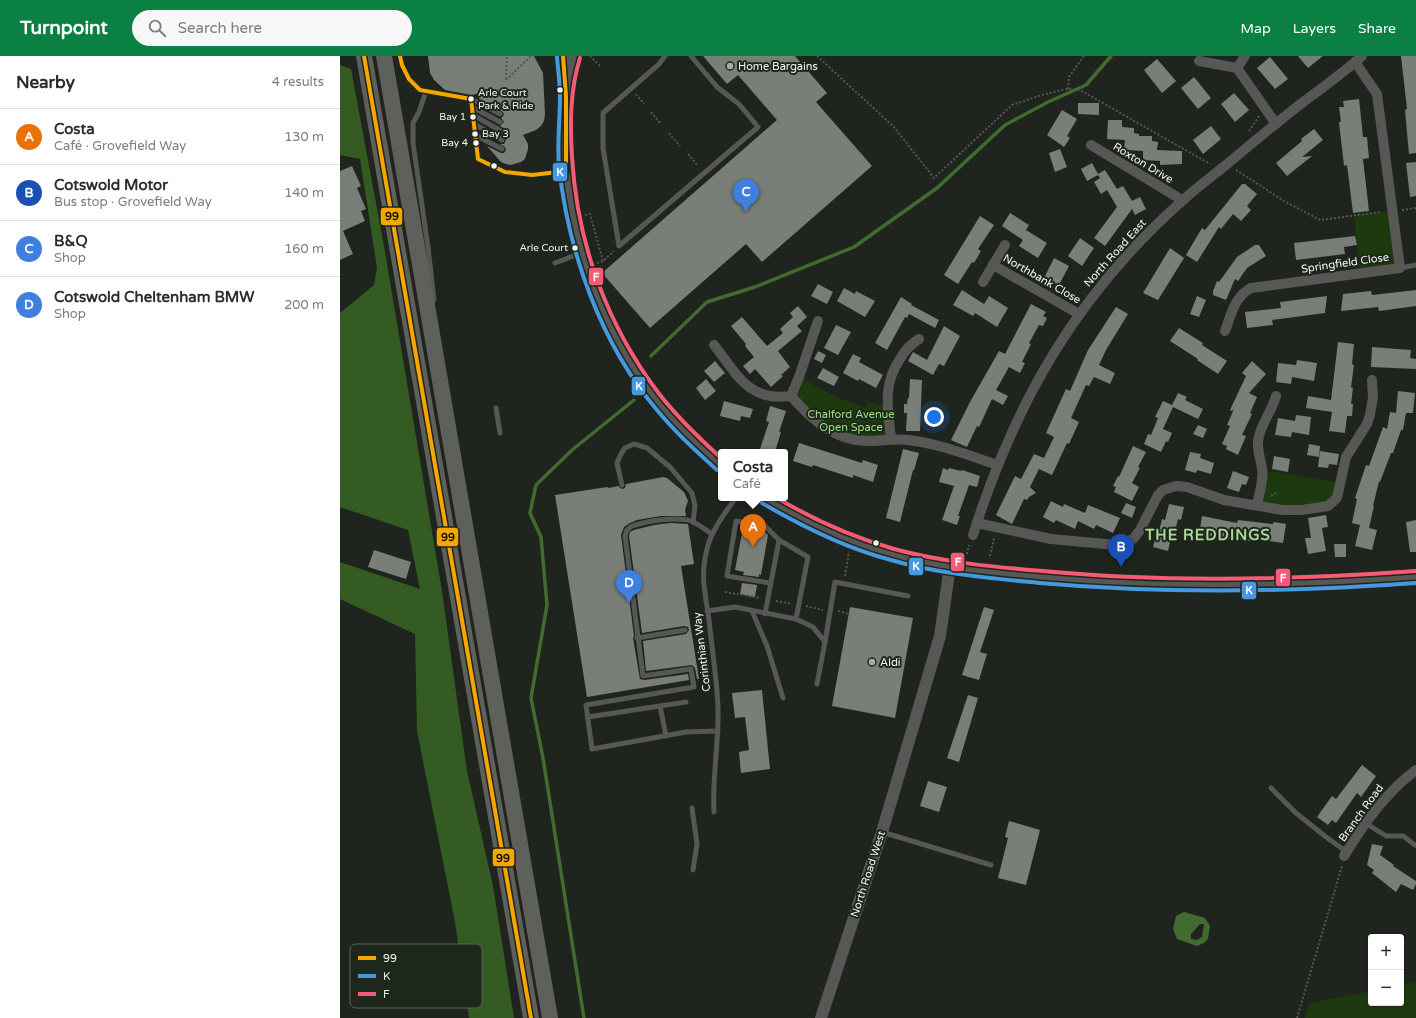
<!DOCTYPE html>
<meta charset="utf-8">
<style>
body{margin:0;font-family:"Varela Round",sans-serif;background:#f7f7f7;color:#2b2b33}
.controls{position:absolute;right:12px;bottom:12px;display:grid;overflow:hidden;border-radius:4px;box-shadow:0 1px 3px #0004}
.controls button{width:36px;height:36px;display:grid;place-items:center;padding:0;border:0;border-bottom:1px solid #e1e1e2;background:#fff;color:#2b2b33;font:20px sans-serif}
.you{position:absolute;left:594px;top:361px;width:14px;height:14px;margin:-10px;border:3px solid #fff;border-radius:50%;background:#1a73e8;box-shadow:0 0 0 6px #1a73e833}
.badge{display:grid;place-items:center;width:26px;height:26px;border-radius:50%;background:#0b8043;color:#fff;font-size:13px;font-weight:700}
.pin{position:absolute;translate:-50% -33px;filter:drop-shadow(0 1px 2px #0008)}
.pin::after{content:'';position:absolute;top:21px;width:14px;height:12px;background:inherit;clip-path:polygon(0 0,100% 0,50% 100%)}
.popup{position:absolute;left:378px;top:393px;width:70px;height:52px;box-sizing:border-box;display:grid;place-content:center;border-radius:4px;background:#fff;filter:drop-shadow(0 1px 3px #0005);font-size:13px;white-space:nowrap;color:#7c7c81}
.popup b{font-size:15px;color:#2b2b33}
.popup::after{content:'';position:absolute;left:50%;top:100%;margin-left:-8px;border:8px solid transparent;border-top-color:#fff}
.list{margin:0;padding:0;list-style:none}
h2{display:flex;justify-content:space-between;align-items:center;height:52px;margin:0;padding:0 16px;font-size:17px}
h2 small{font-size:13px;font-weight:400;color:#7c7c81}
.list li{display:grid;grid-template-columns:26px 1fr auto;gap:12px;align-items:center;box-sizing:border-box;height:56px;padding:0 16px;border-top:1px solid #e1e1e2}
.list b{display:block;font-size:15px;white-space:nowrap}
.list p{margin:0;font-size:13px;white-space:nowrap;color:#7c7c81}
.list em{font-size:13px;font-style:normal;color:#7c7c81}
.icon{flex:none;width:22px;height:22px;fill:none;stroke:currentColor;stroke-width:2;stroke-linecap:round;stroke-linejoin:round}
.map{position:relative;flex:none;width:1076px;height:962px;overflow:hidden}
header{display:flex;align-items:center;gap:24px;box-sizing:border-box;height:56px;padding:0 20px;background:#0b8043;color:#fff}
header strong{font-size:19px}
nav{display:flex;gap:22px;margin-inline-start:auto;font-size:14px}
.search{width:280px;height:36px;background:#f7f7f7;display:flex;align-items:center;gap:10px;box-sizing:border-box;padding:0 14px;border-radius:22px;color:#7c7c81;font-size:15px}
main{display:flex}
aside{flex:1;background:#fff}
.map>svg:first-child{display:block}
.green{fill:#1d3a0f}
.forest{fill:#345b21}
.water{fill:#426c2f;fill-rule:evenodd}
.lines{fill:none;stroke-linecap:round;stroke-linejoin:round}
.stream{stroke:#426c2f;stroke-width:3.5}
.building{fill:#797e78}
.path{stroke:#555654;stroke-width:2;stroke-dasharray:2 2;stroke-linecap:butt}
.service{stroke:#575856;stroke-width:5}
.minor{stroke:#575856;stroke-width:10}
.tertiary{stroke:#575856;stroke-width:12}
.trunk{stroke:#5e605c;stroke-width:16}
.bus-1-casing{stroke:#1e271b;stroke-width:7}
.bus-2-casing{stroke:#1e271b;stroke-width:7}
.bus-3-casing{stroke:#1e271b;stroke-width:7}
.bus-1{stroke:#f7a600;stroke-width:4}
.bus-2{stroke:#4699e1;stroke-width:4}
.bus-3{stroke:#f75a77;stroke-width:4}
.poi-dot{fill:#a8ada6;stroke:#1e271b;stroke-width:1.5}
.bus-dot{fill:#f1f7ef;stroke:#1e271b;stroke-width:1.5}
.labels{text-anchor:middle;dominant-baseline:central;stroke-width:4;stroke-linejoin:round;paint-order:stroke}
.bus-label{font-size:10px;fill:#f1f7ef;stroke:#1e271b;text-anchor:end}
.poi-label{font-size:11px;fill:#f1f7ef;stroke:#1e271b;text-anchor:start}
.street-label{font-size:11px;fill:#f1f7ef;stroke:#1e271b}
.park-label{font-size:11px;fill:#9edf84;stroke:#1e271b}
.district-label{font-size:15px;font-weight:bold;letter-spacing:1px;fill:#aad898;stroke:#1e271b}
.key{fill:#1e271b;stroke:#5d655b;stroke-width:1}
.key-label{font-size:11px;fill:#f1f7ef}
.line-badge{stroke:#1e271b;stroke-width:1.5}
.badge-label{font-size:11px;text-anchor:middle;font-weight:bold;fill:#fff}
.pale-badge-label{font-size:11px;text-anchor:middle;font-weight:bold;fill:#111}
</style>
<header>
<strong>Turnpoint</strong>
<div class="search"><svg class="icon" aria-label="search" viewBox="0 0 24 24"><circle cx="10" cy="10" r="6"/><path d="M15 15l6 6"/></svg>Search here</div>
<nav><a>Map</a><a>Layers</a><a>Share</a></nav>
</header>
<main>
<aside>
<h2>Nearby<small>4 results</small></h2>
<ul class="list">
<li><span class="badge" style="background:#e8710a">A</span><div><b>Costa</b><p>Café · Grovefield Way</p></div><em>130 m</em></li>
<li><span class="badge" style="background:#1a4fb4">B</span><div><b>Cotswold Motor</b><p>Bus stop · Grovefield Way</p></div><em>140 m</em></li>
<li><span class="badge" style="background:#3f7fe0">C</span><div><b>B&amp;Q</b><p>Shop</p></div><em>160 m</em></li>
<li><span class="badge" style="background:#3f7fe0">D</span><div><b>Cotswold Cheltenham BMW</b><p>Shop</p></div><em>200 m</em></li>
</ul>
</aside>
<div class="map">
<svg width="1076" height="962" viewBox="0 0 1076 962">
<rect width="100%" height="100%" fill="#1f241e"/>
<g class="green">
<path d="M1053,155l7,57 -40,5 -6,-58z"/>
<path d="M459,321l37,20 31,11v-6l21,5 3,32 -54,-6 -46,-37z"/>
<path d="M922,414l79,13 -13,23 -71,-1z"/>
<path d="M1076,926v36h-111l4,-15 62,-12v12h30v-18z"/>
</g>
<path class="forest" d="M0,9l11,4 33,177 58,345 25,180 26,115 21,132h-45l-14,-96 -38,-191 -2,-97 -75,-35v-37l80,27 -12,-59 -68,-23v-194l34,-28 3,-17 -17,-109 -20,-4z"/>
<path class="water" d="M844,856l21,6 5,8 -2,13 -4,4 -7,3 -20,-7 -4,-10 3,-13zM860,868h4l-2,13 -5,3 -6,-1v-5z"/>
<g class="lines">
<g class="stream">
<path d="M311,300l56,-54 48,-15 99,-40 83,-59 68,-63 43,-23 38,-17 25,-29"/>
<path d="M244,962l-41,-260 -12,-60 16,-93 -6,-68 -11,-24 6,-28 36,-35 62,-50"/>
</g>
</g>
<g class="building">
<path d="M88,0h106l9,17 2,42 -1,6 -3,5 -5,4 -13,5 5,9v5l-3,10 -4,3 -10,3 -5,-1 -5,-2 -14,-16 14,7h3l2,-3 -1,-3 -5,-3h4l2,-4 -1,-2 -4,-3 3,-2 1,-4 -5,-3 4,-4 -3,-4 3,-3 -1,-3 -25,-14 -1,-4 -6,1 -26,-5 -11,-10 -4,-7z"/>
<path d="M363,0h92l32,37 -11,9 56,64 -110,96 -16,-18 -96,84 -48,-55 175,-153 -39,-45 -11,9z"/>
<path d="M958,0h25l-15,12z"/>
<path d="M1061,0h15v97l-7,1 -4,-44 2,-1z"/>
<path d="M930,1l18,22 -13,10 -18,-21z"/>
<path d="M817,3l19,22 -14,12 -18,-23z"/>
<path d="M854,21l17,21 -13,11 -17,-21z"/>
<path d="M894,37l15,17 -14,12 -14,-18z"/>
<path d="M1019,43l4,38h4l2,21 -6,1 6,52 -16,2 -6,-48 -3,1 -5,-44h2l-2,-15h5l-1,-6z"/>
<path d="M738,47h21v12l-21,-1z"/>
<path d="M722,54l15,9 -10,17 3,2 -6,9 -17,-12z"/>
<path d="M768,64h14v7l12,1v5l5,1v2h13v5l6,1 -1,8 25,1v13l-22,1v-4l-17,-1v-9l-19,-1 1,-10 -18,-1z"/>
<path d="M871,70l10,13 -18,15 -10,-14z"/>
<path d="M974,73l9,11 -21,17 10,-1 -25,20 -11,-13 26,-22 -1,-2z"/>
<path d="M720,93l7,18 -12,5 -6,-19z"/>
<path d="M1076,106v34l-6,1 -4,-34z"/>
<path d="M752,107l6,11 7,-4 12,19 6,-3 9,15 8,-4 6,12 -11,6 -3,-6 -27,37 -11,-8 23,-31 -10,-17 -6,4 -7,-12 6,-4 -2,-3 -11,6 -6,-12z"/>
<path d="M12,110l9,20 -4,2 9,21 -5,2 4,10 -22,10 10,23 -13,6v-89z"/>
<path d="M902,128h3l12,10 -10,12 4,4 -10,11 -8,-7 -12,15 -2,-2 -22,35 -11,-7 16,-27 3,2z"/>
<path d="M670,157l19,12 -3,5 21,13 -9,15 -19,-12 4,-6 -21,-14z"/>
<path d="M640,160l14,9 -16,24 3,2 -7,12 -2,-1 -14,22 -14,-9z"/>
<path d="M1015,180l2,9 -13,2 1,7 -49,6 -2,-17z"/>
<path d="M740,182l14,10 -12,18 -14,-10z"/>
<path d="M915,189h4l7,11 -19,12 -9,13 -3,-2 -9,21 -13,-5v-4l4,-10 2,1 18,-25z"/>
<path d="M830,192l14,10 -26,42 -15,-7z"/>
<path d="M714,202l15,8 -10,19 -15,-7z"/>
<path d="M478,228l15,8 -6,12 -16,-8z"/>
<path d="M504,232l11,6 1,-3 19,10 -10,16 -28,-16z"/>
<path d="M622,234l22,14 5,-8 19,12 -11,19 -22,-14 -2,3 -20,-11z"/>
<path d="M1076,234v16l-37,5 -1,-4 -37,4 2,-17 28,-3 1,4z"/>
<path d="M857,240l9,4 -7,17 -9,-3z"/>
<path d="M987,240l-2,17 -53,7 1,5 -26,3 -2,-16 36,-4 -1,-6z"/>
<path d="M561,241l11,7 -1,1 28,15 -4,8 -26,-14 -2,4 -2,-1 -18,33 -12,-7z"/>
<path d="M691,248l15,8 -3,4 4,2 -4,8 -4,-1 -10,18 2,1 -9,18 3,1 -5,10 -11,-6 -13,23 12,6 -5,9 -11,-6 -13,28 -2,-1 -10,21 -16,-7 19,-38 29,-51 6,3z"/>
<path d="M458,250l9,11 -10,9 5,5 -24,20 12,16 -9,8 2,1 -12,11 -16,-18 -5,5 -7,-8 11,-9 -9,-11 1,-2 -15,-18 11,-9 25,29 16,-13 -3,-4 13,-12 -3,-4z"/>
<path d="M776,251l12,7 -22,36 -7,15 16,8 -5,11 -16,-7 -5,9 -3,-1 -15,33 8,4 -10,22 -2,-1 -15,32 -13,-6 -9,18 6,6 -7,4 -2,3 -3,-1 -12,25 -16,-9 19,-39 6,3 13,-25 10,4 10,-21 -8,-4 20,-44 4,2 18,-41z"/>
<path d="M496,269l15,7 -13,23 -14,-7z"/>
<path d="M604,270l16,10 -16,30 -5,-2 -6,11 -25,-14 5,-9 14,8z"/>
<path d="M839,272l24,15 -1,2 25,16 -9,13 -21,-14 1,-1 -28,-18z"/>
<path d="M998,286l16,2 -2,20 2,1 -3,22 2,1 -2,16h2l-1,12h-5l-2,17 -16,-2 3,-19 -26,-4 2,-12 23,4z"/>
<path d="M1032,291l39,3 -1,8 6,1v10l-45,-2z"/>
<path d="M478,295l8,4 -4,8 -8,-4z"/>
<path d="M513,298l8,4 -2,4 24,13 -7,13 -17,-9 -1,2 -15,-8z"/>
<path d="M957,304l20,3 -3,18 -22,-4 -1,7 -15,-2 2,-19 18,2z"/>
<path d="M375,305l10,12 -11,9 -10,-11z"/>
<path d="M912,305l14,13 -17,19 8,4 -7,16 2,1 -10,21 4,1 -8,19 -12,-6 1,-3 -5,-2 8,-18 -3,-1 7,-16 -2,2 -2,-1 16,-34 -4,-3z"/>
<path d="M483,312l16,9 -5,9 -17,-8z"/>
<path d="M366,323l10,12 -11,9 -9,-12z"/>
<path d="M570,323l12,1 -2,51h-14l1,-18h-3v-9h3l1,-6h1z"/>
<path d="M1058,335l17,2 -2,20h-7l-3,17h-2l-8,23h-2l-11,29 -1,-1 -6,25h1l-5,22 8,2 -5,20 -17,-4 5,-21 -8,-2 5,-24 -2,-1 11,-33 3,1 14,-39 4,2 3,-17 6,1z"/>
<path d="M838,337l9,4 -2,3 18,9 -5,10 -25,-12 -10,22 9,4 -4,9 -2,-1 -5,11 -17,-8 4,-10 3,1 7,-17 -3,-1 8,-16 9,4z"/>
<path d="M384,345l29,8 -3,9 -9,-2 -1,5 -20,-5z"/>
<path d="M430,350l16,5 -7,21h2l-6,20h-16l10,-30 -3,-1z"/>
<path d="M956,359l15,2 -2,18 -17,-3 -1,5 -16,-2 3,-17 17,3z"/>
<path d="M858,369l9,4 -4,9 -10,-4z"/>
<path d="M459,387l63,20 1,-3 15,5 -5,17 -20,-7v3l-40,-13 -1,2 -19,-6z"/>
<path d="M969,388l11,2 -1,11 -12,-2z"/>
<path d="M793,390l13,6 -8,15 2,1 -8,15 7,4 -7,14 -18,-9 2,-5 -3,-1 5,-10 1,1z"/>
<path d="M563,393l16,4 -5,17h-1l-13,52 -14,-4z"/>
<path d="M980,395l19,3 -2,11 -8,-1 -1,4 -10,-1z"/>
<path d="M850,396l11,2 -1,4 14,5 -3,11 -14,-4 -1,3 -11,-3z"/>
<path d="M934,400l16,3 -2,13 -16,-3z"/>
<path d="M603,412l5,2 1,-2 12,3 1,-1 18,6 -3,11 -8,-2 -11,31h2l-3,9 -15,-5 12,-34 -15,-4z"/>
<path d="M893,415l16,6 -3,8 -4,-1 -3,8 -12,-4z"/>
<path d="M323,421l4,1 17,14 4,9 -3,9 1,6h-25l-24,4 -7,3 -6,4 -3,8 13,101 -1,2 7,41 4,1 44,-6 1,6 -102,17 -32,-202 52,-8 2,1 9,-2 4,3 3,-1 1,-4z"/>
<path d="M711,445l12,6 1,-3 21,9 3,-8 32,13 -7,15 -17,-8 -2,4 -16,-8 -3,8 -19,-9 -2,3 -11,-6z"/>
<path d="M786,447l10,4 -4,11 -11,-5z"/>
<path d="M829,448l15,3 -3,13 -3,-1 -4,16 -2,-1 -4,17 -15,-4 3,-12h2l4,-16 3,1z"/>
<path d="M986,459l2,12 -6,1 4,23 -18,3 -3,-16h6l-3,-20z"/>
<path d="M862,460l35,7 1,-3 35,4 1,-2 12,2 -3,19 -19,-3v1l-13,-1v1l-18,-2v1l-34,-5z"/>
<path d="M1076,464v32h-6l-4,-30z"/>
<path d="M330,467l18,1 6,40 -13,2 18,113h-2l-2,-11 -3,-3 -46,6 -3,-30 43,-7 3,-4 -1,-3 -4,-1 -42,7 -13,-97 1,-4 4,-2 20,-5z"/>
<path d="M403,472l22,4 3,3 -7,40 -2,-1v3l-16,-2 1,-3 -9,-2z"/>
<path d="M994,488h12v13h-11z"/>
<path d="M34,494l37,12 -5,17 -38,-12z"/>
<path d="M402,527l15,2 -2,12 -15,-3z"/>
<path d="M510,551l63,11 -18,100 -63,-12z"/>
<path d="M644,551l10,3 -14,42 7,2 -8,26 -17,-5z"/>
<path d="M422,634l8,79 -29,4 -2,-21 10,-2 -4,-33 -10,1 -3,-25z"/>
<path d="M628,639l10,3 -19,64 -12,-4z"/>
<path d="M1022,709l14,11 -15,21 -4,-4 -21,30 -4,-3 -4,5 -11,-8 15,-21 4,3z"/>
<path d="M588,725l19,6 -8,25 -19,-6z"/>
<path d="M669,765l31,9 -14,55 -28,-7 10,-40 -3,-1z"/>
<path d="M1032,788l11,2 -3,9 14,10 -1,1 23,15v3l-3,6 -12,-6 -5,8 -24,-19 2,-3 -7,-5z"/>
</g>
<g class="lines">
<g class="path">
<path d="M250,0l11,11"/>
<path d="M477,0l77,71 40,51 78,-73 33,-11 23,-5 12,1 130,74"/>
<path d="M166,23l1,-23"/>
<path d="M166,24l25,-24"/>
<path d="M728,33l1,-12 15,-21"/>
<path d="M296,38l8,10"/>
<path d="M311,56l10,12"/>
<path d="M909,75l10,-15"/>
<path d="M329,77l11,13"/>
<path d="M348,98l9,11"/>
<path d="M896,114l48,31 36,19 61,-8"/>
<path d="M1062,154l14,-2"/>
<path d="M245,159l5,-1 13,47"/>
<path d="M257,207l6,-2 11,-10"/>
<path d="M931,440l5,-3"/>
<path d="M627,498l2,-9"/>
<path d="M650,500l4,-18"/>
<path d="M505,520l4,-24"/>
<path d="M385,536l35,6"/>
<path d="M436,545l16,3"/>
<path d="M466,550l17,4"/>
<path d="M498,555l11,3"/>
<path d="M957,962l45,-152"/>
</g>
<g class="service">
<path d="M60,0l2,9 7,14 11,11 51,9 29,15"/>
<path d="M325,0l-6,8 -56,49v35l16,98 139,-119 -19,-23 -22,-17 -26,-31"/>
<path d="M86,35l-7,21 -6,11v20l15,104 6,53"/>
<path d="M131,43l7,60 27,13 27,3 33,-4"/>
<path d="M132,51l28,15"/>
<path d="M133,59l28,16"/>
<path d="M134,68l28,16"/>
<path d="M135,79l27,14"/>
<path d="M215,207l26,-10"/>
<path d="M1060,212l16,-3"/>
<path d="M156,352l4,25"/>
<path d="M282,429l-5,-22 4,-9 4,-6 9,-4 13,4 23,19 22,26 3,13 -2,16"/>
<path d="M372,478c-6,-4 -14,-10 -21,-13 -15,-5 -44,0 -59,5l-5,4 -2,6 18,140 48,-7 3,18 -108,18 6,44 94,-17 32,-1"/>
<path d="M430,527l-43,-7 9,-55 29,5 14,14 29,17 -12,62"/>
<path d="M367,555l28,-4 61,12 17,8 12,15 10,-60 73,14"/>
<path d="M412,555l15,35 16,52"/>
<path d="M425,558l14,-74"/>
<path d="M297,582l48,-8"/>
<path d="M477,628l8,-42"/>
<path d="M320,650l6,30"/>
<path d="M248,661l98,-15"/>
<path d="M931,732l25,25 30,24 21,15"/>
<path d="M352,752l5,36 -4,26"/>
<path d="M374,756c-2,-35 5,-69 4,-104 -1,-29 -6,-58 -9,-88 -4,-30 -10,-46 0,-78 6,-16 16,-30 27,-44"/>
<path d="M1027,768l19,12h17l12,9"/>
<path d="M542,776l109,33"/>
</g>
<g class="minor">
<path d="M859,5l38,7 39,56"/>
<path d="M897,12l8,-12"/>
<path d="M751,89l91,55"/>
<path d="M653,209l86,49"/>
<path d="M643,226l22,-37"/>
<path d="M885,275c6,-16 10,-35 26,-43l149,-20 -23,-174 -22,-32"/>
<path d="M374,289c23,29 34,57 77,51"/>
<path d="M451,340c19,22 44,45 76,45 14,0 28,-3 42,-1 30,4 60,15 88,25"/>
<path d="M451,340l8,-19 19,-56"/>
<path d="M551,383c-3,-31 -9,-53 9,-80 6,-10 10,-14 19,-20"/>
<path d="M917,449c2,-11 7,-25 5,-36 -1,-10 -5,-18 -4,-28 2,-17 14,-29 18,-45"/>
<path d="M637,467l74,16 65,6 12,-3 6,-4 6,-8 18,-35 5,-5 13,-4 11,1 37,13 58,10h20l26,-4 9,-8 9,-41 21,-33 3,-9 3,-18 -1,-17"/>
<path d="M633,479c42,-133 104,-241 209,-334 14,-13 29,-24 44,-36 25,-21 50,-42 76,-62 20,-15 41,-30 60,-47"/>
<path d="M1004,800c20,-32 42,-64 72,-86"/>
</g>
<g class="tertiary">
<path d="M223,0c1,13 3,26 3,39 0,9 -1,18 -1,27 -1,16 -1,33 1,49 11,112 66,224 155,295"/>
<path d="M229,21l5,-21"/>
<path d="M425,442c35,21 70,39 109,51 46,16 96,20 144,26 133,14 266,13 398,2"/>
<path d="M481,962l61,-186 58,-196 10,-70"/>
</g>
<g class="trunk">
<path d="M24,0l167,962"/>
<path d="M44,0l166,962"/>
</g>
<g class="bus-1-casing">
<g id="bus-1">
<path d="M24,0l167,962"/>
<path d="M60,0l2,9 7,14 11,11 51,9"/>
<path d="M223,0l3,40v75"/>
<path d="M131,43l7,60 27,13 27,3 34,-4"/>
</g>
</g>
<g class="bus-2-casing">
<g id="bus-2">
<path d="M217,1c1,13 3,26 3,39 0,23 -3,46 -1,70 9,86 42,178 98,244 18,22 39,41 60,60"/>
<path d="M422,447c41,24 83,45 129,57 48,14 99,18 149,23 125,11 251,9 376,0"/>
</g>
</g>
<g class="bus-3-casing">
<g id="bus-3">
<path d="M240,2c-10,32 -10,65 -8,99 5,86 35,169 88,238 18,23 39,43 61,63"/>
<path d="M437,442c37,22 75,39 117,51 48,13 99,18 149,22 124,12 248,9 373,0"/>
</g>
</g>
<use href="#bus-1" class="bus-1"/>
<use href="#bus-2" class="bus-2"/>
<use href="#bus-3" class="bus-3"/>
</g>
<g class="poi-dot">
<circle cx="390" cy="10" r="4"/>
<circle cx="532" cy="606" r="4"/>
</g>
<g class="bus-dot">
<circle cx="220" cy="34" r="3.5"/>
<circle cx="131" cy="43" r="3.5"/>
<circle cx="133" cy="61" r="3.5"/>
<circle cx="135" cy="78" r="3.5"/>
<circle cx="136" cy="87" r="3.5"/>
<circle cx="154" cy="110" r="3.5"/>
<circle cx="235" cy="192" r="3.5"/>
<circle cx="536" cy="487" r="3.5"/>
</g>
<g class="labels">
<g class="bus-label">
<text x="138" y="37" text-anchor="start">Arle Court<tspan x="138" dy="13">Park &amp; Ride</tspan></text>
<text x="126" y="61">Bay 1</text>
<text x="142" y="78" text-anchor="start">Bay 3</text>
<text x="128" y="87">Bay 4</text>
<text x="228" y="192">Arle Court</text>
</g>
<g class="poi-label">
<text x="398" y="10">Home Bargains</text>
<text x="540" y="606">Aldi</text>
</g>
<g class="street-label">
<text transform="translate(803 107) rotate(31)">Roxton Drive</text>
<text transform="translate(775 197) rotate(-48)">North Road East</text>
<text transform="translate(1005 207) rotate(-8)">Springfield Close</text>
<text transform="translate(702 223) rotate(30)">Northbank Close</text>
<text transform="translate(362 596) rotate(-97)">Corinthian Way</text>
<text transform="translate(1021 757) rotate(-54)">Branch Road</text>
<text transform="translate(528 818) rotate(-72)">North Road West</text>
</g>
<g class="park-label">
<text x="511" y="358">Chalford Avenue<tspan x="511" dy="13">Open Space</tspan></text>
</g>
<g class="district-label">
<text x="868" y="479">THE REDDINGS</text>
</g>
</g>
<rect x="10" y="888" width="132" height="64" rx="6" class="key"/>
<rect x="18" y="900" width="18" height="4" fill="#f7a600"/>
<rect x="18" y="918" width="18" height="4" fill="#4699e1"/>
<rect x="18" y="936" width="18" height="4" fill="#f75a77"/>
<g class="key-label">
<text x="43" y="906">99</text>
<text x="43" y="924">K</text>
<text x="43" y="942">F</text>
</g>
<g class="line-badge">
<rect x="212" y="106" width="16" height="20" rx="4" fill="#4699e1"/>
<rect x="40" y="151" width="23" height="19" rx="4" fill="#f7a600"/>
<rect x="248" y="211" width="16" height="19" rx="4" fill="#f75a77"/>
<rect x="291" y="320" width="15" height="20" rx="4" fill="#4699e1"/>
<rect x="96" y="471" width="23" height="20" rx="4" fill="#f7a600"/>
<rect x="610" y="496" width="15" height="20" rx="4" fill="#f75a77"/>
<rect x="568" y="501" width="16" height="19" rx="4" fill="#4699e1"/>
<rect x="935" y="512" width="16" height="19" rx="4" fill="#f75a77"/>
<rect x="901" y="525" width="16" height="19" rx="4" fill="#4699e1"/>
<rect x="152" y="792" width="23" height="19" rx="4" fill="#f7a600"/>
</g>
<g class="badge-label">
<text x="220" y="120">K</text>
<text x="256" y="225">F</text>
<text x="299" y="334">K</text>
<text x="618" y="510">F</text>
<text x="576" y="514">K</text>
<text x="943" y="526">F</text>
<text x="909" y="538">K</text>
</g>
<g class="pale-badge-label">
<text x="52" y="164">99</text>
<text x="108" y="485">99</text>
<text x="163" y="806">99</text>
</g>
</svg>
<div class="controls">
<button>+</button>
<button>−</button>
</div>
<div class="you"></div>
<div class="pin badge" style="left:413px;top:491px;background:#e8710a">A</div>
<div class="popup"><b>Costa</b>Café</div>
<div class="pin badge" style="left:781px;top:511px;background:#1a4fb4">B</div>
<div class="pin badge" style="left:406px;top:156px;background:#3f7fe0">C</div>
<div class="pin badge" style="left:289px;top:547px;background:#3f7fe0">D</div>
</div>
</main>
